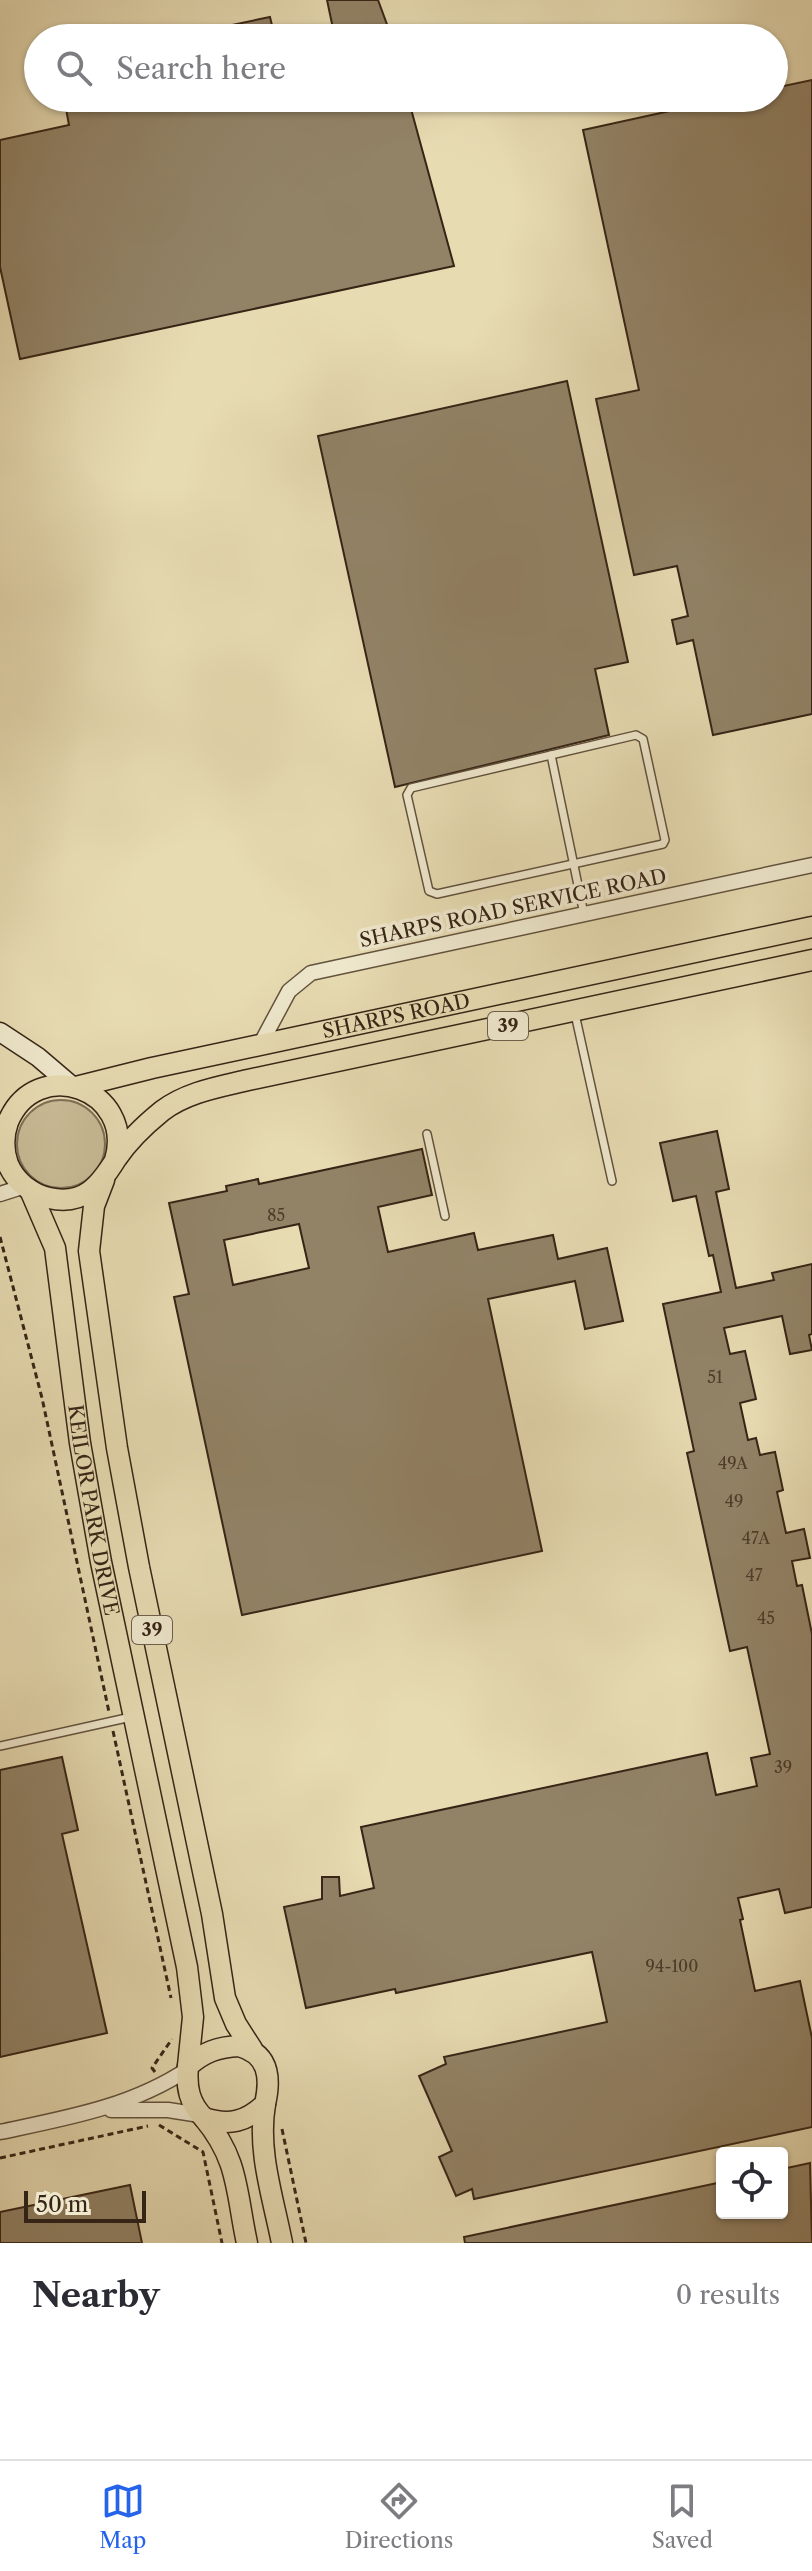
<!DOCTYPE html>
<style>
body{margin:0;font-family:"Libre Caslon Text",serif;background:#f2f2f3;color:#2b2b33}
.controls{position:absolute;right:24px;bottom:24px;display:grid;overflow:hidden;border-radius:8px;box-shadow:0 2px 6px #0004}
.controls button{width:72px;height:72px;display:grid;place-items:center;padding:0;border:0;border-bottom:2px solid #e1e1e2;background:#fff;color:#2b2b33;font:40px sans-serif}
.scale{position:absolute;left:24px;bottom:20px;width:122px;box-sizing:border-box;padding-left:8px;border:4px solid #362416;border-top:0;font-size:22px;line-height:28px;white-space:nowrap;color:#362416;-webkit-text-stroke:6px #efe8cd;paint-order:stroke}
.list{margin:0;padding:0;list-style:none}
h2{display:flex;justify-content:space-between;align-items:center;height:104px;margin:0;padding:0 32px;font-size:34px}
h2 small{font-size:26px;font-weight:400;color:#7c7c81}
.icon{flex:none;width:44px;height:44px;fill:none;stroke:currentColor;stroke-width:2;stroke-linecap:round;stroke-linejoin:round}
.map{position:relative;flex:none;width:812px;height:2243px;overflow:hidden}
.search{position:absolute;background:#fff;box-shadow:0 2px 6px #0004;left:24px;right:24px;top:24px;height:88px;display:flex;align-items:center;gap:20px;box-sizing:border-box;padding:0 28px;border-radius:44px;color:#7c7c81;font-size:30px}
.sheet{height:216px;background:#fff}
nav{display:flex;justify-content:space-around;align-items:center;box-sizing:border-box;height:112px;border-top:2px solid #e1e1e2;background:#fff;font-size:22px;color:#7c7c81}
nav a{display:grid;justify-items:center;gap:4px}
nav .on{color:#2563eb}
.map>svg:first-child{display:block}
.green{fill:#c9bc97;stroke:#807056;stroke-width:2}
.building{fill:#928367;stroke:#362416;stroke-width:2;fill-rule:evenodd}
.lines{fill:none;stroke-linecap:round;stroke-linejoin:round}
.lane-casing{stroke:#62523d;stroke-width:10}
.street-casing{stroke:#62523d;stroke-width:17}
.secondary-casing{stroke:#362416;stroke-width:21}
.primary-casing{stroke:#362416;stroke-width:23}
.path{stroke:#362416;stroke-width:3;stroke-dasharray:6 4;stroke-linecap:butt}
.lane{stroke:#efe8cd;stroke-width:7}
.street{stroke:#efe8cd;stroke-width:14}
.secondary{stroke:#efe8cd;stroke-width:18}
.primary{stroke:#e7dbb2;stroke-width:20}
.labels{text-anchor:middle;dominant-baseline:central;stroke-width:7;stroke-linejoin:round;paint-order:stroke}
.number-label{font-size:16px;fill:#4d3c2a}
.shield{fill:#efe8cd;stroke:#6e5f4d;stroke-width:2}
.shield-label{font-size:18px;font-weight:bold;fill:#362416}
.street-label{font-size:20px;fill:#362416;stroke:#efe8cd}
</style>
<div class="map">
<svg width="812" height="2243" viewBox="0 0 812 2243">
<rect width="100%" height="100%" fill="#e7dbb2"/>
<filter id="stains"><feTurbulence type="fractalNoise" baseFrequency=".0025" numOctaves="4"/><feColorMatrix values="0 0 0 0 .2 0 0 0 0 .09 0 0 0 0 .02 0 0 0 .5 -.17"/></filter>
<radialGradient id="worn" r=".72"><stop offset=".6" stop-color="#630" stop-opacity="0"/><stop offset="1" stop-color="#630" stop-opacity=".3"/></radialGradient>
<circle class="green" cx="61" cy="1144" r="44"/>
<g class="building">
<path d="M327,0h51l14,38h-57z"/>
<path d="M270,17l5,21h-77v-6z"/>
<path d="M812,80v634l-99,21 -20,-95 -16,4 -5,-24 16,-4 -11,-50 -43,9 -38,-176 43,-9 -56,-260 146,-32h45v-10z"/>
<path d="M64,98h344l46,168 -434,93 -20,-92v-127l69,-15z"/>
<path d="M567,381l61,281 -33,7 14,66 -214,52 -77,-351z"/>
<path d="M717,1131l12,58 -13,3 20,96 38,-8 -2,-7 40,-9v70l-3,1 3,15 -22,4 -8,-38 -58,12 6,26 15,-3 11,48 -16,4 8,37 8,-2 4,17 15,-3 8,38 -6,2 9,41 18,-4 6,29 -18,3 5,25 5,-1 10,49v273l-27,6 -6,-24 -41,9 5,21 -3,1 15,71 45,-10 12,57v89l-338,72 -2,-10 -16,7 -17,-39 13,-6 -33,-75 27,-12 -2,-7 163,-35 -15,-70 -196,41 -1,-4 -89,19 -22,-101 38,-8v-22h17l1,19 34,-8 -13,-61 346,-74 9,42 41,-9 -6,-28 19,-4 -23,-107 -17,4 -43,-198 7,-2 -31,-147 58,-12 -8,-37 -4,1 -13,-60 -23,5 -13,-58z"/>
<path d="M422,1149l10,46 -54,12 10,45 86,-19 4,17 75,-15 5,24 49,-11 16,73 -38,8 -10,-48 -87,18 54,252 -300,64 -68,-318 15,-3 -20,-91 58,-12 -1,-5 32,-7 1,5zM299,1224l10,44 -76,17 -9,-45z"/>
<path d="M62,1757l16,73 -16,4 45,199 -107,24v-287z"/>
<path d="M810,2163l2,80h-347l-1,-6 258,-55v31h60v-44z"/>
<path d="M130,2185l12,58h-142v-31z"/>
</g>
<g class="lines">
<g class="lane-casing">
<g id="lane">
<path d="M636,735l7,4 22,101 -2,4 -226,50 -8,-3 -22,-96 4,-7z"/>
<path d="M551,755l33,159"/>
<path d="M575,1014l37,167"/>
<path d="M427,1134l18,82"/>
<path d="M0,1746l131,-29"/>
</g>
</g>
<g class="street-casing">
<g id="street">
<path d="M260,1045l29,-54 22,-18 501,-108"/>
<path d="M0,1194l25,-8"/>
<path d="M111,2110h57l32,5"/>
<path d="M0,2132c66,-14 131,-25 188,-63"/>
</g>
</g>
<g class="secondary-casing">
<path id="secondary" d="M0,1032l38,25 34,29"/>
</g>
<g class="primary-casing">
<g id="primary">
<path id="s1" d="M76,1087l76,-19 660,-141"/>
<path d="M115,1160c21,-71 -79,-106 -107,-38 -5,14 -5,28 0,42 7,17 23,30 41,34 35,8 51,-13 67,-39 12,-18 30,-35 46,-48 25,-19 57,-24 86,-31l564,-120"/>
<path d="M104,1180l-10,26 -5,45 28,197 22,119 73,347 13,84 11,26 16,25"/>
<path id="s2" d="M30,1190l25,58 25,195 21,119 86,405 6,50 -5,49"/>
<path d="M239,2046c30,8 32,32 26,58 -19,18 -36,22 -61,14 -15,-15 -18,-31 -16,-52 16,-14 30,-19 51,-20z"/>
<path d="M265,2104c-8,47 8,93 17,139"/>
<path d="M204,2118c35,42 32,74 43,125"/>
</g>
</g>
<g class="path">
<path d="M0,1237l42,161 67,314"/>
<path d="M113,1731l58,267"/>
<path d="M155,2072l-3,-4 20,-29"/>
<path d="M159,2125l44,27 19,91"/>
<path d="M282,2129l24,114"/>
<path d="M0,2158l148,-32"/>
</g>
<use href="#lane" class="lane"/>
<use href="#street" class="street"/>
<use href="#secondary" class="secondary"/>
<use href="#primary" class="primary"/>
</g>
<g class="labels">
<g class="number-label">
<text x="276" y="1215">85</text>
<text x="715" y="1377">51</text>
<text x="733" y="1463">49A</text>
<text x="734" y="1501">49</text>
<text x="756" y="1538">47A</text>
<text x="754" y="1575">47</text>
<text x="766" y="1618">45</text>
<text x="783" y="1767">39</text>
<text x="672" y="1966">94-100</text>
</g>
<g class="shield">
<rect x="488" y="1012" width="40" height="28" rx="6"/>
<rect x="132" y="1616" width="40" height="28" rx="6"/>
</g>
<g class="shield-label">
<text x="508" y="1026">39</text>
<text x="152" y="1630">39</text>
</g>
<g class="street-label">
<text transform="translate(513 908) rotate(-12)">SHARPS ROAD SERVICE ROAD</text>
<text stroke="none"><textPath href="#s1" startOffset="328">SHARPS ROAD</textPath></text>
<text stroke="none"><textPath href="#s2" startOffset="328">KEILOR PARK DRIVE</textPath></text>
</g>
</g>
<rect width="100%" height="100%" filter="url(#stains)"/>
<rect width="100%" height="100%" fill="url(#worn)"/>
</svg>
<div class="controls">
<button><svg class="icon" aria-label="locate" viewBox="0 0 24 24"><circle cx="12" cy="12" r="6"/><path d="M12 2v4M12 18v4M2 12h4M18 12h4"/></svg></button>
</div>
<div class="scale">50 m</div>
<div class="search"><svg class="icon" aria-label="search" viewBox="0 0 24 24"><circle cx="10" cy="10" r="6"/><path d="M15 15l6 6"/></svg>Search here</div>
</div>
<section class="sheet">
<h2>Nearby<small>0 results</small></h2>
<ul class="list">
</ul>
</section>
<nav>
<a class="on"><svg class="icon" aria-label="map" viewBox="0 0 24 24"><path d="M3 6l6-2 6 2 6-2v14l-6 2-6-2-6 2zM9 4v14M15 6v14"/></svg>Map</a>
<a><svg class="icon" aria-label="directions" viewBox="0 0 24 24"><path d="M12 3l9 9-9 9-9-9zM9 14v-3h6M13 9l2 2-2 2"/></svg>Directions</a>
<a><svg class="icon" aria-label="saved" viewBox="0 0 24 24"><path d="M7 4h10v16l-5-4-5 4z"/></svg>Saved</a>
</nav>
